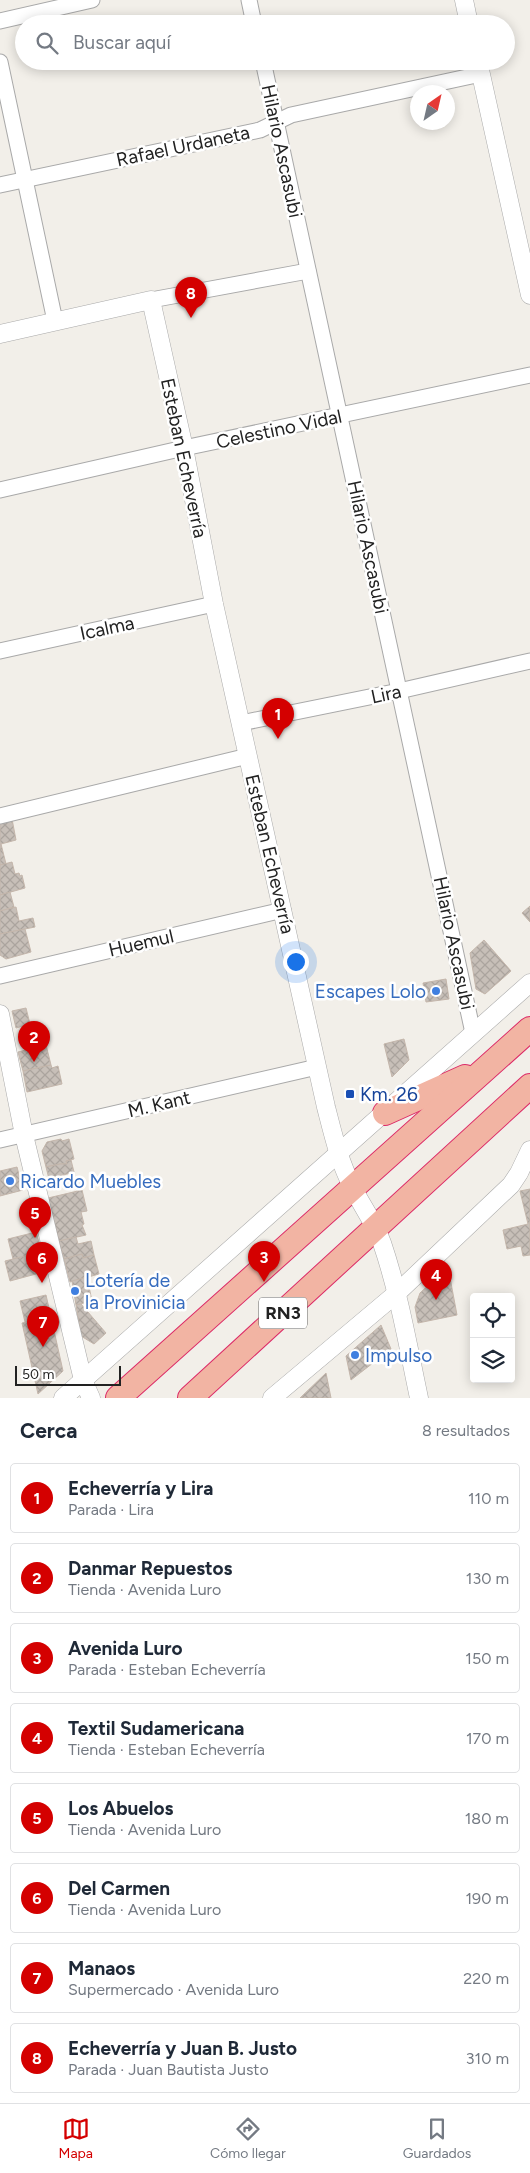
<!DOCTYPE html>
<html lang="es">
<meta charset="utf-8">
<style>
body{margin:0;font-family:Figtree,sans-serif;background:#f6f6f7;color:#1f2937}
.controls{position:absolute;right:15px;bottom:15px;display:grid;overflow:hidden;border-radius:5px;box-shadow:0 2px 12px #0003}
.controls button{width:45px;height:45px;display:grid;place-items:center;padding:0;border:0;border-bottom:1px solid #e0e1e3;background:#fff;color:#1f2937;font:25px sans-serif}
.compass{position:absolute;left:410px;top:85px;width:45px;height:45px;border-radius:50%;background:#fff;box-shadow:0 2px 12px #0003;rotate:34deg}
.scale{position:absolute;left:15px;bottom:12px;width:106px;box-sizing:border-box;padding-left:5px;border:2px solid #222;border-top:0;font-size:14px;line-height:18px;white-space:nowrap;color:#222;-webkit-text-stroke:4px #fff;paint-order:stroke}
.you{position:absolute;left:295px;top:961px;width:18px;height:18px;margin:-12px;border:4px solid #fff;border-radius:50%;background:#1a73e8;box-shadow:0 0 0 8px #1a73e833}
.badge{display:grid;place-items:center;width:32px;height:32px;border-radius:50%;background:#d40000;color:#fff;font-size:16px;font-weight:700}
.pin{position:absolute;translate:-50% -41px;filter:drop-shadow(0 1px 2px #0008)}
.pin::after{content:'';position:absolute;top:26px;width:18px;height:15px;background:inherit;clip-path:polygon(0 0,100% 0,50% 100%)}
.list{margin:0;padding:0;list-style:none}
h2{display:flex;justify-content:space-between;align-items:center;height:65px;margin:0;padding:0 20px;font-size:21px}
h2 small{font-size:16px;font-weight:400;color:#747a83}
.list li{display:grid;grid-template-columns:32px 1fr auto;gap:15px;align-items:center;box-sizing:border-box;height:70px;margin:0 10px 10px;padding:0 10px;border:1px solid #e0e1e3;border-radius:5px}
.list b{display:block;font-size:19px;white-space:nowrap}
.list p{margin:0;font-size:16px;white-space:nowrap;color:#747a83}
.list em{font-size:16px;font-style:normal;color:#747a83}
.icon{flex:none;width:28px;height:28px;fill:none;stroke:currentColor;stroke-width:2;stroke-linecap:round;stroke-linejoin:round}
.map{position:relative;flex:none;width:530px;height:1398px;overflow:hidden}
.search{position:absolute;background:#fff;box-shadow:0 2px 12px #0003;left:15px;right:15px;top:15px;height:55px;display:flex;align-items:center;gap:12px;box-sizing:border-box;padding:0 18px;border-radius:28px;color:#747a83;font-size:19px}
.sheet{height:705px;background:#fff}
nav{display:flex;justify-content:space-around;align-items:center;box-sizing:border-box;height:70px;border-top:1px solid #e0e1e3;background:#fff;font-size:14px;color:#747a83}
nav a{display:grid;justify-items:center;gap:2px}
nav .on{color:#d40000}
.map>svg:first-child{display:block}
.building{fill:url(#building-cross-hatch);stroke:#c4b6ab}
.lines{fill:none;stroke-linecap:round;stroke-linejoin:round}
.minor-casing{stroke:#a9a9a9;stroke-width:17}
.tertiary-casing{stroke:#a9a9a9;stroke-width:19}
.trunk-casing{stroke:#dc2a67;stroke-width:26}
.minor{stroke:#fff;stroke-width:15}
.tertiary{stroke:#fff;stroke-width:18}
.trunk{stroke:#f2b4a3;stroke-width:24}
.shop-dot{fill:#3f7fe0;stroke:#fff;stroke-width:2}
.transit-dot{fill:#1a4fb4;stroke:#fff;stroke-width:2}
.labels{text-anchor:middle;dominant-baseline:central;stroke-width:5;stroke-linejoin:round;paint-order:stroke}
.shield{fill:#fff;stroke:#646464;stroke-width:1}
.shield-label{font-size:18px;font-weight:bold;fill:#222}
.street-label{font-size:19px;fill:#222;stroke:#fff}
.shop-label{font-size:19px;fill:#366cbe;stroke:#fff;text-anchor:start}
.transit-label{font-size:19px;fill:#164399;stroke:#fff;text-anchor:start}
</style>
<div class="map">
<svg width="530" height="1398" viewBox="0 0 530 1398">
<defs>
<pattern id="building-cross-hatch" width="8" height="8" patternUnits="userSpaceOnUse" patternTransform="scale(1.25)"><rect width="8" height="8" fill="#c7bfb8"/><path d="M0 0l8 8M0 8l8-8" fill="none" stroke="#aba49e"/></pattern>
</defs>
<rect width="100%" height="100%" fill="#f2efe9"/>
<g class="building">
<path d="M12,819l4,21 -15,4 5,20 -6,1v-43z"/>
<path d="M12,862l3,12 4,-1 1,3 2,-1 3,13 -25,7v-30z"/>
<path d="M10,892l4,15 -14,4v-16z"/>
<path d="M530,906v16l-8,-9z"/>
<path d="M16,907l3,14 14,-3 2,9 -35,7v-23z"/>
<path d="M25,929l6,23 -25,7 -6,-4v-21z"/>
<path d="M484,940l27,31 -26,23 -9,-5 -6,-36z"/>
<path d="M446,979l3,20 -23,3 -3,-19z"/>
<path d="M26,1008l4,16 -14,4 -4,-17z"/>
<path d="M404,1039l5,21 -17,17 -8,-33z"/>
<path d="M46,1045l5,20 -28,6 -5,-19z"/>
<path d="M51,1065l1,3 6,-2 4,18 -35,8 -4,-21z"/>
<path d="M61,1139l1,2 7,-2 5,20 -8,2 1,3h-7l-14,3 -4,-16 5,-9z"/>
<path d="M71,1160l3,12 -25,7 -3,-12 14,-3h7l-1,-3z"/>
<path d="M17,1167l6,23 -23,6v-25z"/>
<path d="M530,1189v66l-7,1 -2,-10 -14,3 -4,-19 25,-6 -8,-33z"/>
<path d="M82,1190l5,21 -6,1 3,12 -2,1 4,10 -27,6 -11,-43z"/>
<path d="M36,1232l6,20 -29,7 -5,-20z"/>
<path d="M76,1237l2,7 13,-3 3,14 -11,3 -1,-4 -18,5 -5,-18z"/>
<path d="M42,1252l5,19 -37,10 -5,-20z"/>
<path d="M82,1254l1,4 11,-3 5,19 -29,8 -6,-23z"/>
<path d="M448,1267l9,48 -39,8 -3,-16 5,-14z"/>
<path d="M87,1277l5,24 -16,4 -4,-24z"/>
<path d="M46,1295l5,22 -26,5 -5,-21z"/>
<path d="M81,1304l25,29 -12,11 -13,-8 -5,-31z"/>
<path d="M51,1317l12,54 -25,23 -16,-71z"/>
<path d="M381,1325l10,24 -40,31 -5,-24z"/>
<path d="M326,1373l5,25h-31z"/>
</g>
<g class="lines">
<g class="minor-casing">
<g id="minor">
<path d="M249,0l5,24"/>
<path d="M0,21l92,-21"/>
<path d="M263,61l210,972"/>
<path d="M0,62l55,259"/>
<path d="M0,185l260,-55 31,-15 190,-41"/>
<path d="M151,300l157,-29"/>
<path d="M0,490l184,-42 346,-73"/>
<path d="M0,651l214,-47"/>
<path d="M241,723l158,-32 131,-30"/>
<path d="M0,816l248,-60"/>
<path d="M0,976l283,-66"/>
<path d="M0,1140l317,-73"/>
</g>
</g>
<g class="tertiary-casing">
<g id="tertiary">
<path d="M464,0l5,24"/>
<path d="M478,61l52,234"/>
<path d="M0,334l151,-34 33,148 30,156 112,503c7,27 13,54 26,79 9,19 23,37 30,57 17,50 26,103 37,155"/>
<path d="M0,1014l24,121 59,245 8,18"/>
<path d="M63,1398l467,-415"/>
<path d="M272,1398l125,-105 114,-108 8,-12 11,-23"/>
</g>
</g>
<g class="trunk-casing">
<g id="trunk">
<path d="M385,1113l80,-36"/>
<path d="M118,1398l412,-369"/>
<path d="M190,1398l340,-312"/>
</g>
</g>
<use href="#minor" class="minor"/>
<use href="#tertiary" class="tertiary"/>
<use href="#trunk" class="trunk"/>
</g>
<g class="shop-dot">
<circle cx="436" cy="991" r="5"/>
<circle cx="10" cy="1181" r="5"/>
<circle cx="75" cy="1291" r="5"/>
<circle cx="355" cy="1355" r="5"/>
</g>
<rect class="transit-dot" x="345" y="1089" width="10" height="10" rx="2.5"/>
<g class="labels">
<rect class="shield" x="259" y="1297.5" width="48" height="31" rx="4"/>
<g class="shield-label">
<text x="283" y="1313">RN3</text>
</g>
<g class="street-label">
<text transform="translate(183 146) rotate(-12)">Rafael Urdaneta</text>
<text transform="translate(282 151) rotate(78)">Hilario Ascasubi</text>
<text transform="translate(279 429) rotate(-12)">Celestino Vidal</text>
<text transform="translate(184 458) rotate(78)">Esteban Echeverría</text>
<text transform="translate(368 547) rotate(78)">Hilario Ascasubi</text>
<text transform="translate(107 628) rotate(-12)">Icalma</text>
<text transform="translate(386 694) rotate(-12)">Lira</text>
<text transform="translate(270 854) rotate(77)">Esteban Echeverría</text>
<text transform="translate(141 943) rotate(-13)">Huemul</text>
<text transform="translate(454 943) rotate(78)">Hilario Ascasubi</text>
<text transform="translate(159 1104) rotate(-13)">M. Kant</text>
</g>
<g class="shop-label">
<text x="426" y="991" text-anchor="end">Escapes Lolo</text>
<text x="20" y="1181">Ricardo Muebles</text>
<text x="85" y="1280">Lotería de<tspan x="85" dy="22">la Provinicia</tspan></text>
<text x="365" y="1355">Impulso</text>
</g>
<g class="transit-label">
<text x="360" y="1094">Km. 26</text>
</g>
</g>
</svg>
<div class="controls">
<button><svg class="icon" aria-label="locate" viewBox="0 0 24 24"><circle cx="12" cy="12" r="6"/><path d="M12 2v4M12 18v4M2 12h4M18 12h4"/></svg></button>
<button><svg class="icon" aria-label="layers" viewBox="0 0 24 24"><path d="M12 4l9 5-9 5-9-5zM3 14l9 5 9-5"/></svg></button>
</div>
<svg class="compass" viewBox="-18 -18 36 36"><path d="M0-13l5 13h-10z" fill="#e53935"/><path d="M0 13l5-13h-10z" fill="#747a83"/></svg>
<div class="scale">50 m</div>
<div class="you"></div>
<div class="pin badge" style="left:278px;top:739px">1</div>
<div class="pin badge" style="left:34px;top:1062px">2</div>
<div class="pin badge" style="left:264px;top:1282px">3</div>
<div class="pin badge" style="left:436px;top:1300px">4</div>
<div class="pin badge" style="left:35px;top:1238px">5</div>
<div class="pin badge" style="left:42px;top:1283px">6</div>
<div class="pin badge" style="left:43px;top:1347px">7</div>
<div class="pin badge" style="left:191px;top:318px">8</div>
<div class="search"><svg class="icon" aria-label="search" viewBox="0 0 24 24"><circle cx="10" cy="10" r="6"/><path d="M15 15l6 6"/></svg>Buscar aquí</div>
</div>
<section class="sheet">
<h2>Cerca<small>8 resultados</small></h2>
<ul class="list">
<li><span class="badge">1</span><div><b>Echeverría y Lira</b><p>Parada · Lira</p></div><em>110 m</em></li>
<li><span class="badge">2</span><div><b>Danmar Repuestos</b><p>Tienda · Avenida Luro</p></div><em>130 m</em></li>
<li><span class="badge">3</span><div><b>Avenida Luro</b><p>Parada · Esteban Echeverría</p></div><em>150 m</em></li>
<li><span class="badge">4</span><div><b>Textil Sudamericana</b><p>Tienda · Esteban Echeverría</p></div><em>170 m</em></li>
<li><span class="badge">5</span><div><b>Los Abuelos</b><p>Tienda · Avenida Luro</p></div><em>180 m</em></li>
<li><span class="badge">6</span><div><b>Del Carmen</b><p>Tienda · Avenida Luro</p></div><em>190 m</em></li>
<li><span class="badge">7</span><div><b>Manaos</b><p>Supermercado · Avenida Luro</p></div><em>220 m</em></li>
<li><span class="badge">8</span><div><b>Echeverría y Juan B. Justo</b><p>Parada · Juan Bautista Justo</p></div><em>310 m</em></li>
</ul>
</section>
<nav>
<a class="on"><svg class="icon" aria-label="map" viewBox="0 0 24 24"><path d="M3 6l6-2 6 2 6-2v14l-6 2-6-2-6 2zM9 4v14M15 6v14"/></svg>Mapa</a>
<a><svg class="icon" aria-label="directions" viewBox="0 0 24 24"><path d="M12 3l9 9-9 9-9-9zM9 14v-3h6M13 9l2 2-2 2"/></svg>Cómo llegar</a>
<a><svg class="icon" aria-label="saved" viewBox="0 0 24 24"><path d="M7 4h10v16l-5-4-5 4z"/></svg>Guardados</a>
</nav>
